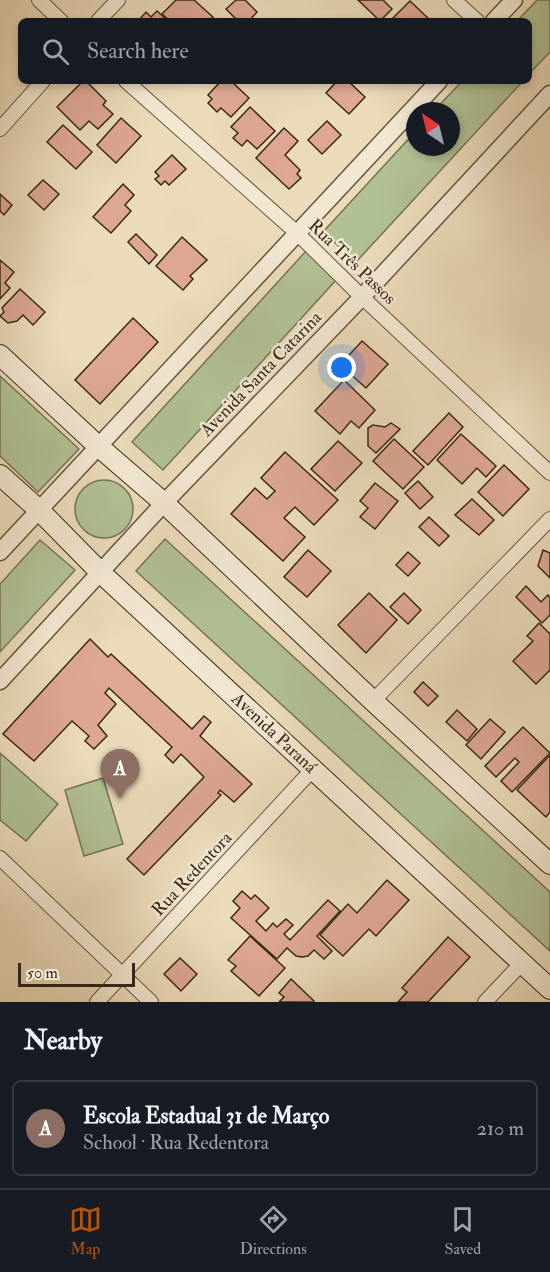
<!DOCTYPE html>
<meta charset="utf-8">
<style>
body{margin:0;font-family:"IM FELL Double Pica",serif;background:#20242c;color:#f1f3f6}
.compass{position:absolute;left:406px;top:102px;width:54px;height:54px;border-radius:50%;background:#171b24;box-shadow:0 3px 9px #0003;rotate:325deg}
.scale{position:absolute;left:18px;bottom:15px;width:117px;box-sizing:border-box;padding-left:6px;border:3px solid #392815;border-top:0;font-size:16px;line-height:21px;white-space:nowrap;color:#392815;-webkit-text-stroke:4px #f2e8d2;paint-order:stroke}
.you{position:absolute;left:342px;top:368px;width:21px;height:21px;margin:-15px;border:4px solid #fff;border-radius:50%;background:#1a73e8;box-shadow:0 0 0 9px #1a73e833}
.badge{display:grid;place-items:center;width:39px;height:39px;border-radius:50%;background:#b45309;color:#fff;font-size:20px;font-weight:700}
.pin{position:absolute;translate:-50% -50px;filter:drop-shadow(0 2px 3px #0008)}
.pin::after{content:'';position:absolute;top:32px;width:21px;height:18px;background:inherit;clip-path:polygon(0 0,100% 0,50% 100%)}
.list{margin:0;padding:0;list-style:none}
h2{display:flex;justify-content:space-between;align-items:center;height:78px;margin:0;padding:0 24px;font-size:26px}
h2 small{font-size:20px;font-weight:400;color:#9ea1a6}
.list li{display:grid;grid-template-columns:39px 1fr auto;gap:18px;align-items:center;box-sizing:border-box;height:96px;margin:0 12px 12px;padding:0 12px;border:2px solid #363941;border-radius:9px}
.list b{display:block;font-size:22px;white-space:nowrap}
.list p{margin:0;font-size:20px;white-space:nowrap;color:#9ea1a6}
.list em{font-size:20px;font-style:normal;color:#9ea1a6}
.icon{flex:none;width:33px;height:33px;fill:none;stroke:currentColor;stroke-width:2;stroke-linecap:round;stroke-linejoin:round}
.map{position:relative;flex:none;width:550px;height:1002px;overflow:hidden}
.search{position:absolute;background:#171b24;box-shadow:0 3px 9px #0003;left:18px;right:18px;top:18px;height:66px;display:flex;align-items:center;gap:15px;box-sizing:border-box;padding:0 21px;border-radius:9px;color:#9ea1a6;font-size:22px}
.sheet{height:186px;background:#171b24}
nav{display:flex;justify-content:space-around;align-items:center;box-sizing:border-box;height:84px;border-top:2px solid #363941;background:#171b24;font-size:16px;color:#9ea1a6}
nav a{display:grid;justify-items:center;gap:3px}
nav .on{color:#b45309}
.map>svg:first-child{display:block}
.green{fill:#b1c195;stroke:#757455;stroke-width:1.5}
.building{fill:#dda794;stroke:#392815;stroke-width:1.5}
.lines{fill:none;stroke-linecap:round;stroke-linejoin:round}
.minor-casing{stroke:#66553e;stroke-width:16}
.tertiary-casing{stroke:#66553e;stroke-width:19}
.secondary-casing{stroke:#392815;stroke-width:22}
.minor{stroke:#f2e8d2;stroke-width:14}
.tertiary{stroke:#f2e8d2;stroke-width:16}
.secondary{stroke:#f2e8d2;stroke-width:20}
.labels{text-anchor:middle;dominant-baseline:central;stroke-width:5;stroke-linejoin:round;paint-order:stroke}
.street-label{font-size:18px;fill:#392815;stroke:#f2e8d2}
</style>
<div class="map">
<svg width="550" height="1002" viewBox="0 0 550 1002">
<rect width="100%" height="100%" fill="#ebdbba"/>
<filter id="stains"><feTurbulence type="fractalNoise" baseFrequency=".00333" numOctaves="4"/><feColorMatrix values="0 0 0 0 .2 0 0 0 0 .09 0 0 0 0 .02 0 0 0 .5 -.17"/></filter>
<radialGradient id="worn" r=".72"><stop offset=".6" stop-color="#630" stop-opacity="0"/><stop offset="1" stop-color="#630" stop-opacity=".3"/></radialGradient>
<g class="green">
<path d="M537,0h13v52l-21,22v-53h-12z"/>
<path d="M462,81h61l-167,181 -33,-30 92,-100v15h36v-36h-17z"/>
<path d="M306,251l31,28 -174,191 -31,-28z"/>
<path d="M0,376l79,73 -41,43 -38,-36z"/>
<circle cx="104" cy="509" r="29"/>
<path d="M165,539l385,353v59l-414,-380z"/>
<path d="M40,540l35,30 -75,82v-68z"/>
<path d="M0,753l58,51 -32,37 -26,-21z"/>
<path d="M103,778l20,66 -39,12 -19,-66z"/>
</g>
<g class="building">
<path d="M176,0h18l19,17 -4,4h-39l-8,-7z"/>
<path d="M236,0h9l12,12 -8,9h-11l-12,-12z"/>
<path d="M358,0h25l9,9 -12,12z"/>
<path d="M410,1l21,20h-41z"/>
<path d="M157,11l11,10h-30l8,-9 5,5z"/>
<path d="M83,81h3l20,20 -3,4 10,9 -15,15 -9,-8 -9,9 -23,-23z"/>
<path d="M221,81h10l18,17 -18,19 -10,-9 -4,4 -9,-9 4,-4 -4,-4z"/>
<path d="M337,81h11l17,16 -16,17 -23,-21z"/>
<path d="M250,107l25,24 -18,18 -10,-9 -5,6 -9,-8 5,-5 -7,-6z"/>
<path d="M121,118l20,18 -25,27 -19,-18z"/>
<path d="M327,121l14,14 -19,19 -14,-14z"/>
<path d="M63,125l29,27 -16,17 -29,-27z"/>
<path d="M284,128l14,13 -13,14 15,15 -3,4 4,4 -12,11 -33,-31z"/>
<path d="M172,155l14,14 -17,16 -4,-4 -4,4 -6,-6 4,-3 -4,-4z"/>
<path d="M43,180l16,14 -15,16 -16,-15z"/>
<path d="M123,184l11,11 -9,10 6,6 -20,22 -18,-16z"/>
<path d="M0,194l12,11 -8,10 -4,-4z"/>
<path d="M136,234l21,21 -8,9 -21,-22z"/>
<path d="M182,237l25,23 -17,16 3,3 -10,11 -27,-24z"/>
<path d="M0,260l14,12 -9,11 5,5 -10,11z"/>
<path d="M20,289l25,23 -12,13 -10,-10 -6,6 -9,2 -8,-7 4,-4 -2,-4z"/>
<path d="M133,318l25,24 -58,62 -25,-24z"/>
<path d="M362,341l26,23 -22,24 -26,-23z"/>
<path d="M344,380l31,30 -16,18 -8,-7 -11,13 -25,-23z"/>
<path d="M449,413l14,14 -35,38 -15,-14z"/>
<path d="M391,423l9,6 -24,24 -8,-7v-18l5,-3 12,2z"/>
<path d="M461,434l35,32 -10,11 -9,-9 -15,16 -25,-24z"/>
<path d="M394,439l30,28 -21,22 -30,-28z"/>
<path d="M338,441l24,22 -27,28 -24,-22z"/>
<path d="M285,452l53,48 -24,25 -19,-18 -11,11 21,19 -22,24 -52,-47 24,-26 12,11 8,-8 -14,-13z"/>
<path d="M504,465l25,24 -26,27 -25,-24z"/>
<path d="M418,481l15,16 -13,12 -15,-16z"/>
<path d="M375,483l23,18 -23,28 -15,-12 8,-9 -8,-7z"/>
<path d="M472,499l22,21 -15,15 -24,-20z"/>
<path d="M429,517l20,19 -10,10 -20,-19z"/>
<path d="M308,550l23,21 -24,26 -23,-20z"/>
<path d="M543,550l7,3v25l-12,-12z"/>
<path d="M408,552l12,11 -12,13 -12,-11z"/>
<path d="M526,586l15,16 7,-7 2,3v17l-8,8 -26,-26z"/>
<path d="M369,593l28,27 -31,33 -28,-28z"/>
<path d="M404,593l17,17 -13,14 -18,-17z"/>
<path d="M539,623l11,11v36l-14,14 -23,-23 20,-20 -6,-5z"/>
<path d="M90,639l18,18 3,-3 81,75 12,-13 7,6 -11,14 52,48 -18,18 -14,-12 -2,3 3,2 -77,80 -17,-16 77,-82 -23,-23 -8,9 -8,-8 7,-8 -63,-59 -4,5 11,11 -18,21 9,11 -13,13 -9,-8 4,-5 -17,-15 -38,40 -31,-27z"/>
<path d="M423,682l15,14 -10,10 -14,-14z"/>
<path d="M457,710l20,19 -10,12 -21,-19z"/>
<path d="M490,719l15,13 -24,27 -15,-14z"/>
<path d="M523,727l27,26 -38,39 -11,-11 18,-19 -4,-4 -19,19 -11,-11z"/>
<path d="M550,755v57l-4,5 -29,-27z"/>
<path d="M387,880l22,20 -33,36 -7,-7 -26,27 -23,-21 28,-31 9,9z"/>
<path d="M242,891l9,8 4,-4 14,13 -13,13 10,10 7,-8 4,4 9,-8 7,6 -9,9 6,6 38,-40 12,11 -23,25 15,15 -8,8 -10,-9 -6,6 -6,1 -6,-1 -9,-8 -10,11 -46,-41 9,-10 -7,-7z"/>
<path d="M250,936l35,32 -26,28 -28,-25 5,-5 -8,-6z"/>
<path d="M448,937l22,20 -42,45h-30l9,-10 -5,-4z"/>
<path d="M180,958l17,16 -16,17 -17,-17z"/>
<path d="M291,979l23,22 -1,1h-34l5,-5 -5,-4z"/>
</g>
<g class="lines">
<g class="minor-casing">
<g id="minor">
<path d="M39,0l22,21"/>
<path d="M454,0l23,21"/>
<path d="M98,21l20,-21"/>
<path d="M126,81l171,152 65,64 188,176"/>
<path d="M0,129l43,-48"/>
<path d="M373,701l177,-182"/>
<path d="M0,858l151,144"/>
<path d="M97,1002l216,-233"/>
<path d="M485,1002l37,-39"/>
</g>
</g>
<g class="tertiary-casing">
<g id="tertiary">
<path d="M494,21l20,-21"/>
<path d="M0,552l439,-471"/>
<path d="M0,681l164,-178 198,-206 188,-203"/>
</g>
</g>
<g class="secondary-casing">
<g id="secondary">
<path d="M0,355l98,91 66,57 209,198 177,163"/>
<path d="M0,475l39,35 62,63 449,416"/>
</g>
</g>
<use href="#minor" class="minor"/>
<use href="#tertiary" class="tertiary"/>
<use href="#secondary" class="secondary"/>
</g>
<g class="labels">
<g class="street-label">
<text transform="translate(352 262) rotate(44)">Rua Três Passos</text>
<text transform="translate(261 374) rotate(-46)">Avenida Santa Catarina</text>
<text transform="translate(274 733) rotate(43)">Avenida Paraná</text>
<text transform="translate(192 874) rotate(-47)">Rua Redentora</text>
</g>
</g>
<rect width="100%" height="100%" filter="url(#stains)"/>
<rect width="100%" height="100%" fill="url(#worn)"/>
</svg>
<svg class="compass" viewBox="-18 -18 36 36"><path d="M0-13l5 13h-10z" fill="#e53935"/><path d="M0 13l5-13h-10z" fill="#9ea1a6"/></svg>
<div class="scale">50 m</div>
<div class="you"></div>
<div class="pin badge" style="left:120px;top:799px;background:#8d6e63">A</div>
<div class="search"><svg class="icon" aria-label="search" viewBox="0 0 24 24"><circle cx="10" cy="10" r="6"/><path d="M15 15l6 6"/></svg>Search here</div>
</div>
<section class="sheet">
<h2>Nearby<small></small></h2>
<ul class="list">
<li><span class="badge" style="background:#8d6e63">A</span><div><b>Escola Estadual 31 de Março</b><p>School · Rua Redentora</p></div><em>210 m</em></li>
</ul>
</section>
<nav>
<a class="on"><svg class="icon" aria-label="map" viewBox="0 0 24 24"><path d="M3 6l6-2 6 2 6-2v14l-6 2-6-2-6 2zM9 4v14M15 6v14"/></svg>Map</a>
<a><svg class="icon" aria-label="directions" viewBox="0 0 24 24"><path d="M12 3l9 9-9 9-9-9zM9 14v-3h6M13 9l2 2-2 2"/></svg>Directions</a>
<a><svg class="icon" aria-label="saved" viewBox="0 0 24 24"><path d="M7 4h10v16l-5-4-5 4z"/></svg>Saved</a>
</nav>
